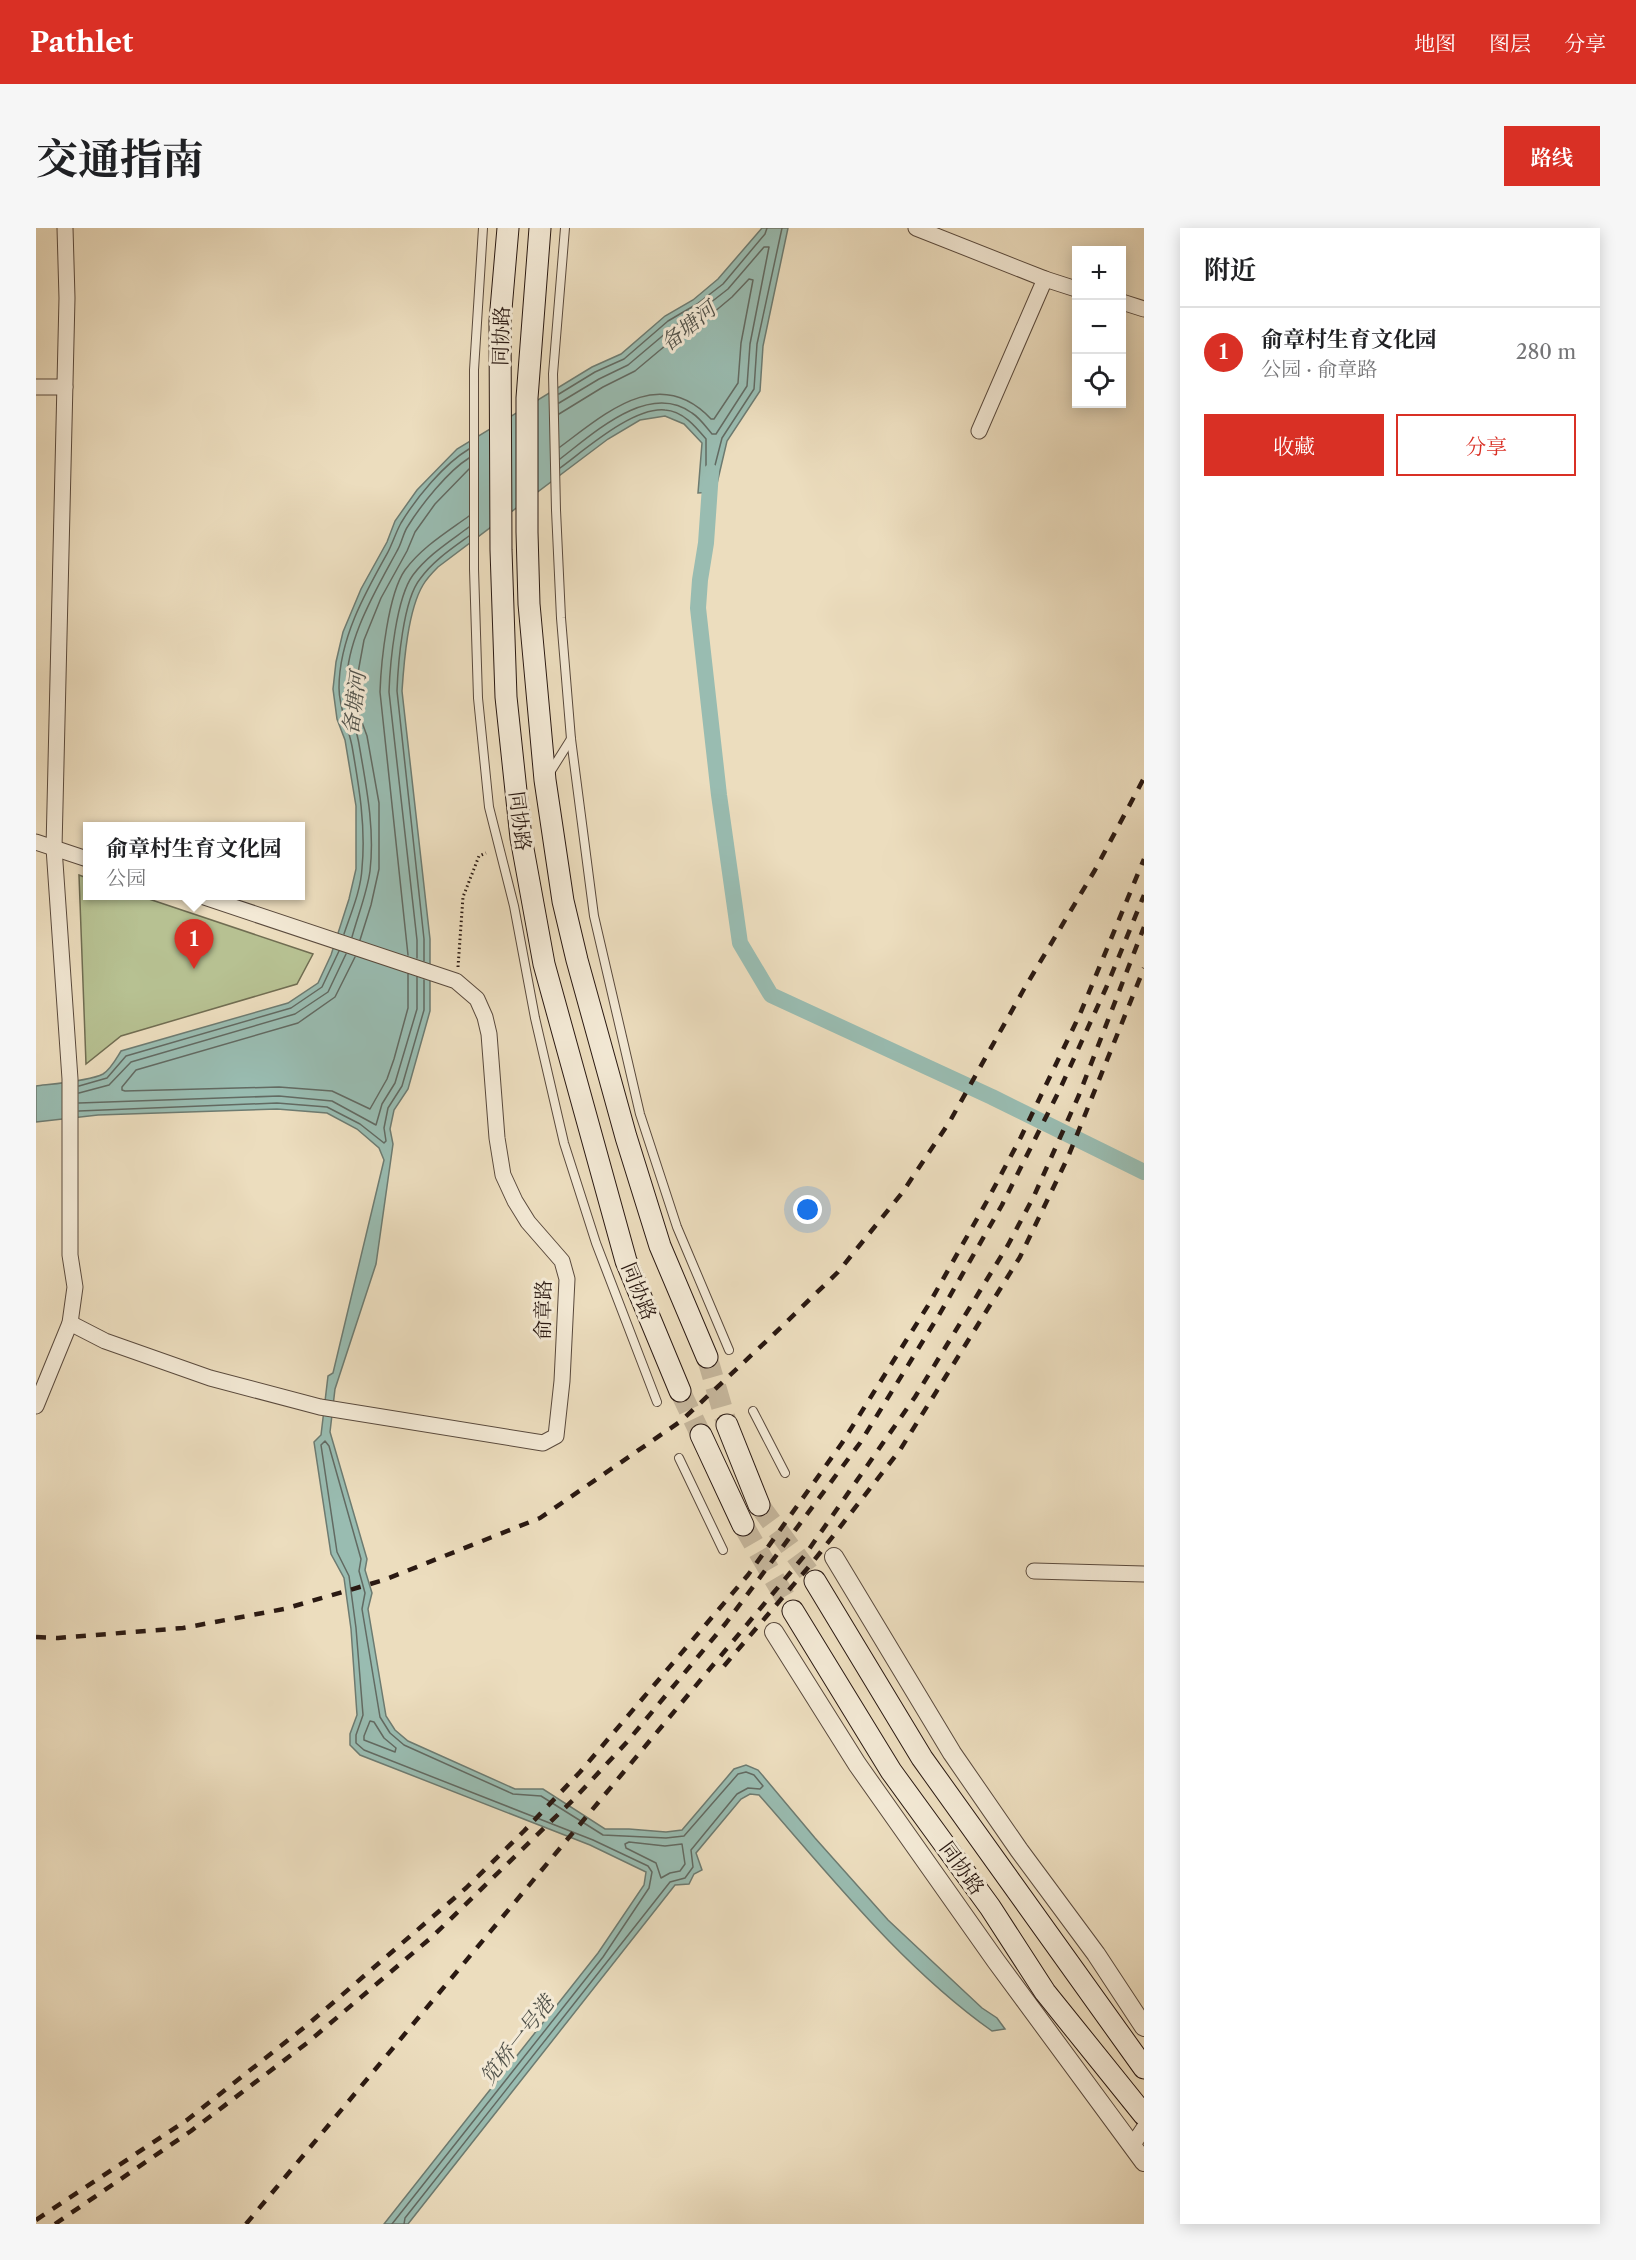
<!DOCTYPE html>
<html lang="zh">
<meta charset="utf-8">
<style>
body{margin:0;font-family:"Libre Caslon Text","Noto Serif SC",serif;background:#f6f6f6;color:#202124}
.controls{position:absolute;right:18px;top:18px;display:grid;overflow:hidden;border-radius:0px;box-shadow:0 3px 15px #0003}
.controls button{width:54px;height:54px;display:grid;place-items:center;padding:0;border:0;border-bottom:2px solid #e0e0e0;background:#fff;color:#202124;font:30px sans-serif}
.you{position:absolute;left:772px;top:982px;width:21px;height:21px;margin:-15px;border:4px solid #fff;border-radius:50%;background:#1a73e8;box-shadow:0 0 0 9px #1a73e833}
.badge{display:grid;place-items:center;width:39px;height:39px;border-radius:50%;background:#d93025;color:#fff;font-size:20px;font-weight:700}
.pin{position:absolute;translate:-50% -50px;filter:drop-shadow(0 2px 3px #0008)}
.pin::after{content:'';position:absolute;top:32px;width:21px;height:18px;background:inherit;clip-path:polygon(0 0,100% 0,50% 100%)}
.popup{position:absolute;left:47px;top:594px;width:222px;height:78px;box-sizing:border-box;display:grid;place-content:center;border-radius:0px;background:#fff;filter:drop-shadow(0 2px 4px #0005);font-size:20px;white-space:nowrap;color:#757577}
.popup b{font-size:22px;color:#202124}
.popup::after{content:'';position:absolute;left:50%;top:100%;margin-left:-12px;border:12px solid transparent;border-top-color:#fff}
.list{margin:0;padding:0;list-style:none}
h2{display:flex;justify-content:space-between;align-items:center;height:78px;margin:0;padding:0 24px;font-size:26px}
h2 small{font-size:20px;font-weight:400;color:#757577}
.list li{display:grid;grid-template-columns:39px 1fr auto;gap:18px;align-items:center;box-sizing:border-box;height:90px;padding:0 24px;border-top:2px solid #e0e0e0}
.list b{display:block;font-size:22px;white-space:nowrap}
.list p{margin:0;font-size:20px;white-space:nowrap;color:#757577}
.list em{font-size:20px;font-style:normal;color:#757577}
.actions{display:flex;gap:12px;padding:18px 24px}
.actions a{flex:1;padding:14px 0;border:2px solid #d93025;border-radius:0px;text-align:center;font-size:21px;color:#d93025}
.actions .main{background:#d93025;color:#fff}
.icon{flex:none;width:33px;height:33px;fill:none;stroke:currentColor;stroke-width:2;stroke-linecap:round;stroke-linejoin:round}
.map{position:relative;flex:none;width:1108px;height:1996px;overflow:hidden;border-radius:0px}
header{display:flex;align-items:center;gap:36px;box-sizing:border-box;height:84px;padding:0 30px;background:#d93025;color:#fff}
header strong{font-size:28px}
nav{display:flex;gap:33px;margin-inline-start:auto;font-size:21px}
.intro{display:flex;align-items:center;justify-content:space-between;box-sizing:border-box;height:144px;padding:0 36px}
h1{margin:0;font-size:42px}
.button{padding:15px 27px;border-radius:0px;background:#d93025;color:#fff;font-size:21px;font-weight:700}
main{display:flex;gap:36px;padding:0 36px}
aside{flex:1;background:#fff;border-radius:0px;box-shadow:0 3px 15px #0003}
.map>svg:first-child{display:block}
.green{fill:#b7c192;stroke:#706d52;stroke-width:1.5}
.water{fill:#99bcb1;stroke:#6d7b71;stroke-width:1.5}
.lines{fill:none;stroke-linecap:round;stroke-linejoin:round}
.shore{stroke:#626a62;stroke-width:1.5}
.canal{stroke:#99bcb1;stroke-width:16}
.secondary-tunnel{stroke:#c5b69c;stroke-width:21;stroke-dasharray:21 10;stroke-linecap:butt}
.service-casing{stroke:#5a4a3d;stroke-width:10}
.minor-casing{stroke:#5a4a3d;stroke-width:17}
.tertiary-casing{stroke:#5a4a3d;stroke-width:20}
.secondary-casing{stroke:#2a1912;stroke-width:23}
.path{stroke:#2a1912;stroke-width:3;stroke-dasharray:1.5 3;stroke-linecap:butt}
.service{stroke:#f3e9d5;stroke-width:8}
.minor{stroke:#f3e9d5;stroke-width:15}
.tertiary{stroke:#f3e9d5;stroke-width:18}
.secondary{stroke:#f3e9d5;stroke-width:21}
.rail{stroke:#2a1912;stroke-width:4.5;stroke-dasharray:10 10;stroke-linecap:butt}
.labels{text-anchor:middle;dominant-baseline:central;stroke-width:6;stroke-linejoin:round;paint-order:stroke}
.street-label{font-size:20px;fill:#2a1912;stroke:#f3e9d5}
.water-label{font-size:21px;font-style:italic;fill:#51524a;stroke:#f3e9d5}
</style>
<header>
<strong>Pathlet</strong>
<nav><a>地图</a><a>图层</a><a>分享</a></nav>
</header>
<div class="intro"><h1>交通指南</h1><a class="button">路线</a></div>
<main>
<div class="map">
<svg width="1108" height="1996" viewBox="0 0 1108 1996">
<rect width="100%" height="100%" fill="#ecddbe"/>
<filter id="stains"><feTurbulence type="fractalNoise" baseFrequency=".00333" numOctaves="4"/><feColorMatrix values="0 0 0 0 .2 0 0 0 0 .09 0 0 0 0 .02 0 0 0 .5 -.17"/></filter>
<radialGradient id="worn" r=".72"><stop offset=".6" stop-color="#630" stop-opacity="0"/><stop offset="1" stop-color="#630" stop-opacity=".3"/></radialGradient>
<path class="green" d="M43,647l8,3v18h53l173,58 -16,30 -176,52 -35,28z"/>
<path class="water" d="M726,0h26l-25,118 -3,45 -33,50 -12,51 -17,1 4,-50 -18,-19 -19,-8 -25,4 -32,19 -170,128c-5,5 -11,11 -15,18 -15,25 -19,76 -21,106l28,248v72l-22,78 -14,21 -4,19 3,15 -17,120 -41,125 -5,43 37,127 -2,11 7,23 -4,16 18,107 9,14 13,11 107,48h28l62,40h24l37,3 16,-2 52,-61 12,-4 12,5 57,68 73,82 94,88 15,10 8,11 -13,2c-90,-64 -160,-153 -233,-236l-9,-1 -9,5 -45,54 6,17 -8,4 -5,10 -14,1 -267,339h-24l214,-271 46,-68 2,-13 -56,-27 -230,-90 -10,-10v-11l7,-19 -6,-86 -7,-51 -13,-24 -17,-112 7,-7 7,-59 5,-3 51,-213 -5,-12 -22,-19 -30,-16 -50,-4 -179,6 -62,7v-36c16,-2 54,-5 67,-12 8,-5 13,-15 18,-23l167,-48 30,-20 13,-28 18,-56 7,-30v-63l-11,-66 -8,-21 -4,-30 3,-27 7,-30 18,-43 26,-47 8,-21 22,-31 40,-41 135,-82 29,-13 44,-38 28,-16 25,-21z"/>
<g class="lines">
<g class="shore">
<path d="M523,166l36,-22 29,-13 44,-38 29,-17 26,-20 42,-50 2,-6"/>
<path d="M523,175l40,-24 29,-14 45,-38 28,-17 27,-21 36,-42h5l-19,97 -3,42 -31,48h-4c-6,-7 -12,-16 -20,-21 -43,-32 -98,20 -132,46"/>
<path d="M523,186l44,-27 32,-16 43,-36 29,-17 25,-21 17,-18 4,1 -12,63 -3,40 -24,36h-3c-52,-55 -105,-6 -151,28"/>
<path d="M524,240c26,-19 73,-61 105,-58 18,1 31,17 41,29v37l3,2 3,-1 10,-39 32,-49 3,-45 25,-116"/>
<path d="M308,706c7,-21 17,-44 18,-66 4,-41 -3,-82 -10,-122 -4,-20 -13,-38 -13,-58 0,-49 26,-95 49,-136 5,-10 8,-20 13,-29 15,-25 43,-59 68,-74"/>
<path d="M316,709c6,-22 15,-44 18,-66 5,-43 -4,-86 -11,-127 -3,-18 -11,-34 -12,-53 -4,-47 29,-101 50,-140 5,-8 6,-18 11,-25 13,-21 40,-55 61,-68"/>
<path d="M324,712l11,-35 8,-36v-66l-12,-67 -8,-22 -4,-25 9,-49 17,-42 26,-47 8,-19 20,-28 34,-35"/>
<path d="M372,727l-28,-263c1,-30 8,-98 25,-122 17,-23 42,-38 64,-54"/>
<path d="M319,729l-20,40 -37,26 -162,47 -14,17v3l3,1 154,-4 53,4 38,18 17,-30 7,-20 14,-51v-34"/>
<path d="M381,730v-18l-28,-248c1,-29 7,-94 24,-117 15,-20 36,-33 56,-48"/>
<path d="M388,733v-22l-27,-248c1,-27 6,-91 23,-112 13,-18 31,-30 49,-43"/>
<path d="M43,858l28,-8 19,-22 165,-48 31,-21 17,-36"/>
<path d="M43,865l30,-8 22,-23 164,-48 33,-22 18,-38"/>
<path d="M43,875l200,-7 53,5 44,24 6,-21 13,-21 22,-74v-32"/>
<path d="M43,883l198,-8 50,4 33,17 24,19 2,-2 -2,-13 4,-20 14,-22 22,-76v-30"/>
<path d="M334,1493l4,1 10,16 12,10 -1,4 -31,-12v-4z"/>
<path d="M593,1614l36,4 17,-2 3,20 -5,7 -10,2 -9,5 -5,-15 -30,-15 -1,-4z"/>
<path d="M356,1996l211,-267 46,-69 3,-16 -4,-6 -55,-26 -229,-90 -8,-7v-8l7,-20 -7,-87 -7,-52 -12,-24 -16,-107 4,-4 4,5 32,113 -2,12 6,22 -3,16 18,108 10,16 14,12 109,49 28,2 62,39 63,3 18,-2 54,-62 8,-2 8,3 9,11 -3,3 -12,-1 -11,6 -46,56 2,17 -8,11 -15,4 -265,336 -1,6"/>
</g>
<path class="canal" d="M675,244l-5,71 -6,37 -2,28 21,187 21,148 31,52 221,102 152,75"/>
<g class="secondary-tunnel">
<path d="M671,1129l20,68"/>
<path d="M644,1163l21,44"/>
<path d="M723,1277l56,76"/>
<path d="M707,1297l50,86"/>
</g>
<g class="service-casing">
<g id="service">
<path d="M447,0l-9,142v199l4,129 11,109 25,99 21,112 29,125 32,100 61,159"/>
<path d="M529,0l-12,146 3,136 5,108 10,121 23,177 46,198 37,113 52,123"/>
<path d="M513,546l22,-35"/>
<path d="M717,1183l32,62"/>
<path d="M643,1230l44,92"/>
</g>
</g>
<g class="minor-casing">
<g id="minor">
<path d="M880,0l129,51 31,10"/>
<path d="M1086,74l22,7"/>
<path d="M0,159h29"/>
<path d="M943,203l66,-152"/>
<path d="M0,614l51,17"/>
<path d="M34,1095l35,18 105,37 110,29 223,36 13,-7 6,-55 5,-102 -5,-18 -34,-39 -13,-21 -12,-26 -6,-37 -8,-104 -4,-17 -8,-18 -21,-18 -255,-85"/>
<path d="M0,1178l34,-83 5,-36 -5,-32v-176l-16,-231 13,-550 -2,-70"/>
<path d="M998,1343l110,3"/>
<path d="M1096,1918l12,-18"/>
</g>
</g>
<g class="tertiary-casing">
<g id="tertiary">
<path d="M798,1329l118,196 67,97 77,104 48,73"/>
<path d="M738,1404l83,132 139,197 148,201"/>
</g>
</g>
<g class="secondary-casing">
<g id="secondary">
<path d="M472,0l-8,93 1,229 5,147 15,141 23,126 82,297 54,130"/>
<path d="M504,0l-13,170v134l2,72 16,176 18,121 14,59 49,177 34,109 47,111"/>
<path d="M691,1197l32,80"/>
<path d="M665,1207l42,90"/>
<path d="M779,1353l107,177 222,310"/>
<path d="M757,1383l98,160 99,136 55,85 99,123"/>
</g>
</g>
<path class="path" d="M422,739l5,-70 16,-41 7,-3"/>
<use href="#service" class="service"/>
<use href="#minor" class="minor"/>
<use href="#tertiary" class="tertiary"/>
<use href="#secondary" class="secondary"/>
<g class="rail">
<path d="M0,1409l22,1 125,-10 101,-19 100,-29 156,-62 141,-97 93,-87 64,-62 64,-79 48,-72 74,-132 71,-119 49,-92"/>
<path d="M688,1438l88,-103 88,-113 120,-193 48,-100 76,-189"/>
<path d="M0,1992l151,-100 119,-94 160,-138 58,-57 56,-59 168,-197 94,-132 87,-139 58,-103 34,-64 59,-123 64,-155"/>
<path d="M19,1996l136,-93 116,-88 126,-107 141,-137 53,-57 99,-119 134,-180 79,-128 63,-110 58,-116 46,-101 38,-93"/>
<path d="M210,1996l559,-669 110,-158 93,-152 26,-49 45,-101 65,-168"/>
</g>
</g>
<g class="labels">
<g class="street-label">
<text transform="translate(465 108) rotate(-88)">同协路</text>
<text transform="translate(484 593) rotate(83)">同协路</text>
<text transform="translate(603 1063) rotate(68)">同协路</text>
<text transform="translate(507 1082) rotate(-89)">俞章路</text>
<text transform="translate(926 1640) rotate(54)">同协路</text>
</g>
<g class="water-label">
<text transform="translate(652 98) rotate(-39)">备塘河</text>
<text transform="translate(318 475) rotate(-83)">备塘河</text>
<text transform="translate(481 1812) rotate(-52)">笕桥一号港</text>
</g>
</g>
<rect width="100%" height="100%" filter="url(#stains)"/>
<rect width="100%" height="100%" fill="url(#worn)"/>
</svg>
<div class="controls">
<button>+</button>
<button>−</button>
<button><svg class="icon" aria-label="locate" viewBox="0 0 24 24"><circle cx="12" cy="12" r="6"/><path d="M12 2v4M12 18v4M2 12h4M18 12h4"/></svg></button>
</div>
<div class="you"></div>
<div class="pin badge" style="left:158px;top:741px">1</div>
<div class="popup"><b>俞章村生育文化园</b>公园</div>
</div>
<aside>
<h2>附近<small></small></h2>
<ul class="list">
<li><span class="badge">1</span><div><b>俞章村生育文化园</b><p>公园 · 俞章路</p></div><em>280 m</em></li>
</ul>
<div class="actions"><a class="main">收藏</a><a>分享</a></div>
</aside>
</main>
